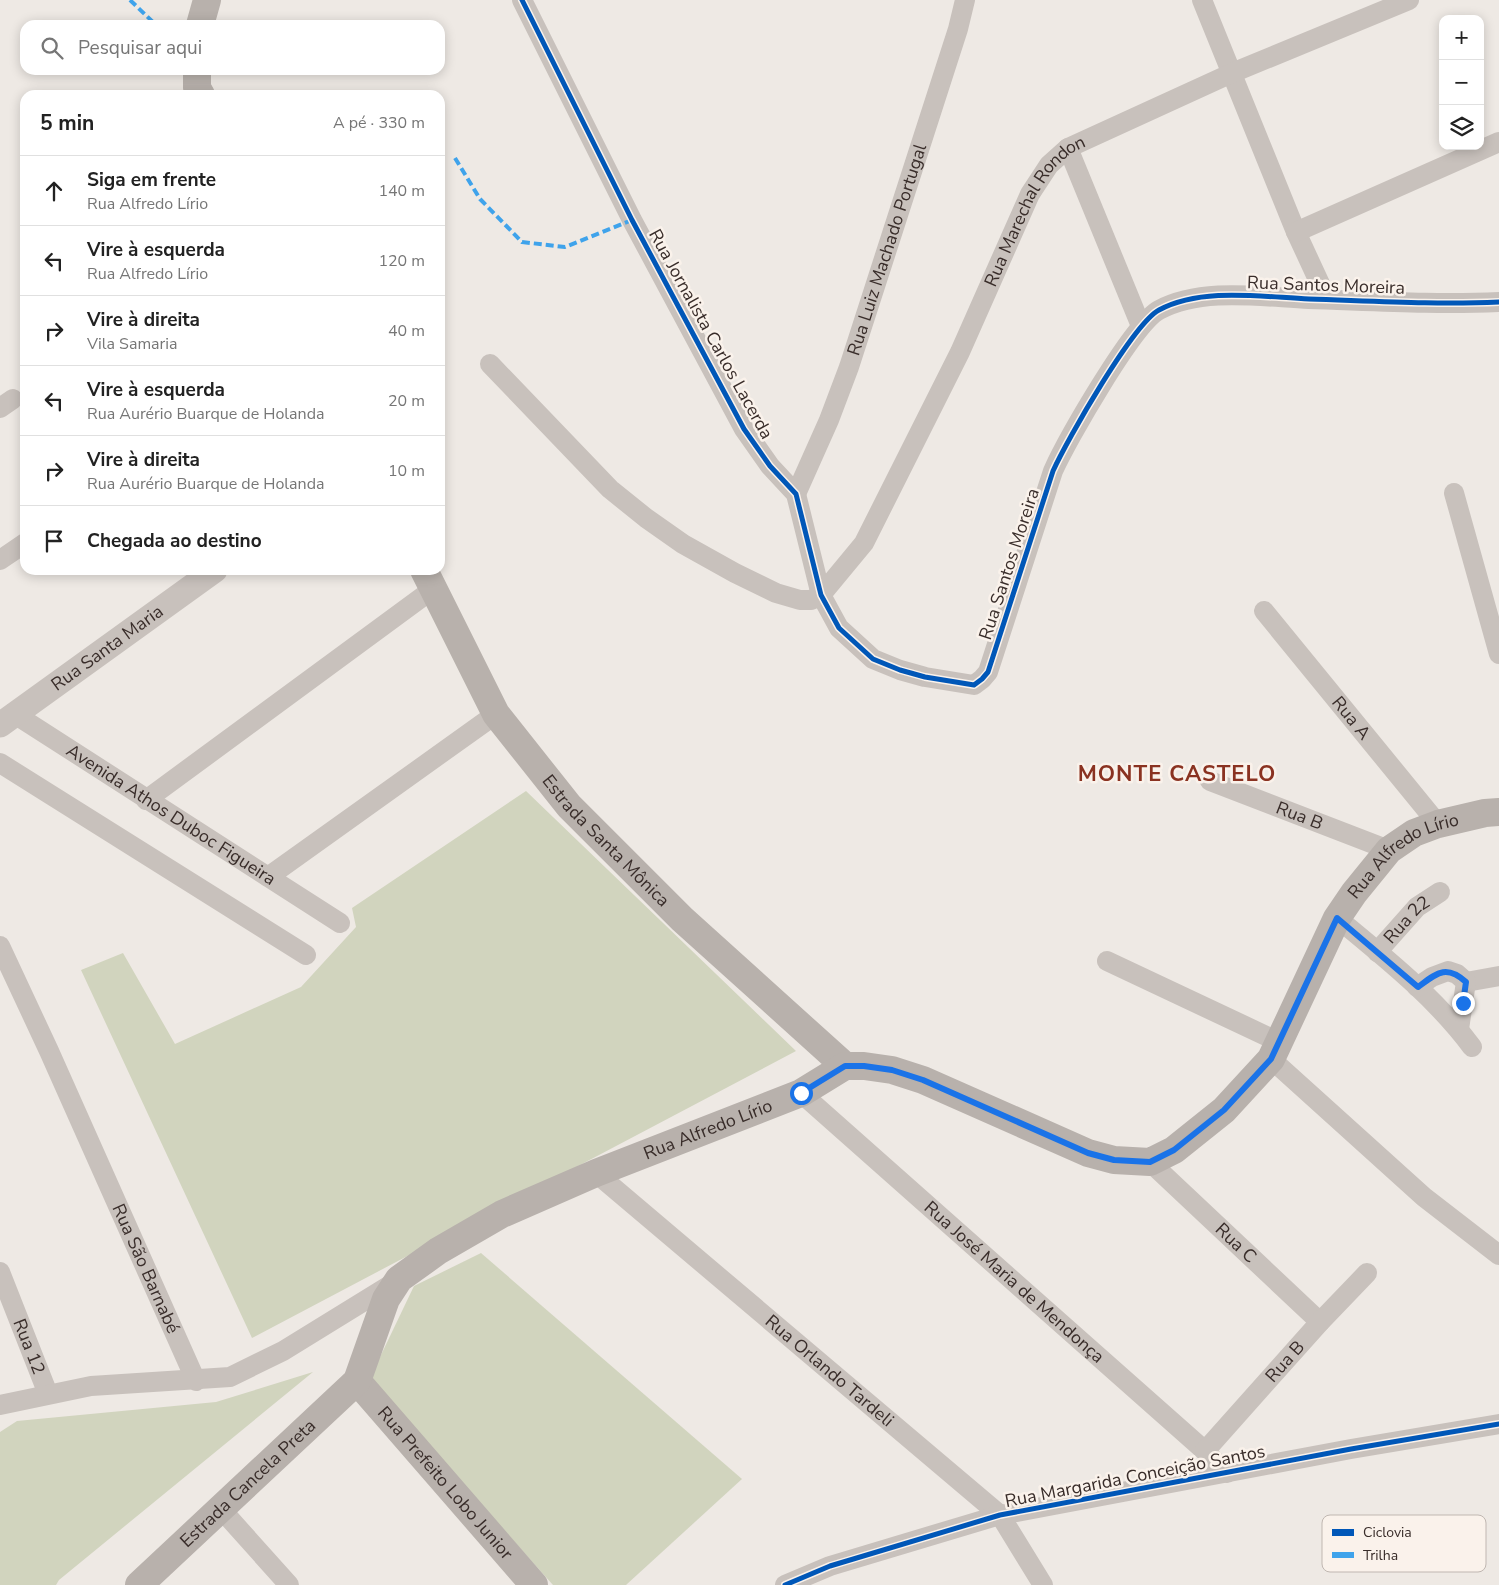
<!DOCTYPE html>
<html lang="pt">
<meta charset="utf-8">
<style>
body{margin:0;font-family:"Nunito Sans",sans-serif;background:#f6f6f6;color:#222}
.controls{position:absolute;right:15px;top:15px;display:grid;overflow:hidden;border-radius:10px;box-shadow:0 2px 12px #0003}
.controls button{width:45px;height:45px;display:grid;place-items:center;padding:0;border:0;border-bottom:1px solid #e0e0e0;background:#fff;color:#222;font:25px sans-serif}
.stop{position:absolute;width:15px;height:15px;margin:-11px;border:4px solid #1a73e8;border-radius:50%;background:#fff}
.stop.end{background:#1a73e8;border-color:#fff;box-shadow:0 1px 5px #0008}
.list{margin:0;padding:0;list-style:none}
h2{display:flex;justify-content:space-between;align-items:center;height:65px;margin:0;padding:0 20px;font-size:21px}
h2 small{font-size:16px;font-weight:400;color:#767676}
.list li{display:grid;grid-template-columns:32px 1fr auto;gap:15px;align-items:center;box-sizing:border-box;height:70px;padding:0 20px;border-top:1px solid #e0e0e0}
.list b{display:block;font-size:19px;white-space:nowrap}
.list p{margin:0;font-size:16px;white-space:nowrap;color:#767676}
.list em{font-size:16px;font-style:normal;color:#767676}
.icon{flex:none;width:28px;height:28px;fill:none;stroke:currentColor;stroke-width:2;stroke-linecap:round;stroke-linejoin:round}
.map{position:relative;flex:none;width:1499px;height:1585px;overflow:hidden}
.search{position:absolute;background:#fff;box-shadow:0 2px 12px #0003;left:20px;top:20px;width:425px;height:55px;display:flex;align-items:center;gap:12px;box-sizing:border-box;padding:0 18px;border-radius:15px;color:#767676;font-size:19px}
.panel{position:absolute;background:#fff;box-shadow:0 2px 12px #0003;left:20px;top:90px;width:425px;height:485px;border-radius:15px}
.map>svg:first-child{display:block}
.green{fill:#d1d4be}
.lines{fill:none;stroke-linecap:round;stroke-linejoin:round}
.minor{stroke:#c8c1bc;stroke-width:20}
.tertiary{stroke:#c8c1bc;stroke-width:25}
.secondary{stroke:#b8b1ac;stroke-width:28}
.quiet{stroke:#3fa3eb;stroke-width:4;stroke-dasharray:8 4;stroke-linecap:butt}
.cycleway-casing{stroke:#faf2eb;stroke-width:8}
.cycleway{stroke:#0057b8;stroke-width:5}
.route{stroke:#1a73e8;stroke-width:6}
.labels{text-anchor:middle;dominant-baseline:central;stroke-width:5;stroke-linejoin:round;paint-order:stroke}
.street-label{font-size:18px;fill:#392d2a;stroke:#faf2eb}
.district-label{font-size:22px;font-weight:bold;letter-spacing:1px;fill:#8a3221;stroke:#faf2eb}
.key{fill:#faf2eb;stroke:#c0b7b1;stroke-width:1}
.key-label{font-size:14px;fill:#392d2a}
</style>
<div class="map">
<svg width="1499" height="1585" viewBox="0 0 1499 1585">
<rect width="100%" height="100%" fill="#eee9e4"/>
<g class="green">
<path d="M526,791l270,260 -544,287 -171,-368 42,-17 52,91 126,-57 55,-60 -4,-19z"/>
<path d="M481,1253l261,226 -116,106h-73l-184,-205 45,-94z"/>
<path d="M313,1372l-254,208 -3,5h-56v-153l17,-11 199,-19z"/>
</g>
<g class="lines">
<g class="minor">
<path d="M522,0l110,220 112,209 26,37 26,28 25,101 18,33 34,31 27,11 25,7 49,8 8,-6 6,-7 65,-201c14,-31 80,-147 106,-161 43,-23 103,-13 150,-11 63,2 127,6 190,3"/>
<path d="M1202,0l94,232 31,67"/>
<path d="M1068,148l73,178"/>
<path d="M1296,232l203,-90"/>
<path id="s1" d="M490,364l120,125 36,29 37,26 52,29 41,20 24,7h11l10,-5 43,-52 96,-191 70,-158 19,-29 19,-17 164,-75 177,-73"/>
<path d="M0,408l13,-9"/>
<path d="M1454,493l45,161"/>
<path id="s2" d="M796,494l33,-74 20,-53 109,-338 7,-29"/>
<path d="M0,560l25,-17"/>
<path id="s3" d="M1264,611l174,213"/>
<path id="s4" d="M13,713l327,210"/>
<path d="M0,763l306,192"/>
<path id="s5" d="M1210,781l179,69"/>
<path d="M146,800l287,-211"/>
<path d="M268,877l228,-163"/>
<path d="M1337,918c47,39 98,79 135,129"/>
<path id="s6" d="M0,946l49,105 147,330"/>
<path id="s7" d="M1377,952l40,-45 23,-15"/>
<path d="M1107,961l172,81"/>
<path d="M1466,982l33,-6"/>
<path d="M1417,987l15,-10 16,-6 9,3 9,8 -7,47"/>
<path d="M1271,1059l153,138 75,58"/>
<path id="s8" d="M801,1093l404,358 22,22"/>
<path id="s9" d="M1150,1162l170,160"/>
<path id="s10" d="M596,1173l404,342 43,70"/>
<path id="s11" d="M0,1272l48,122"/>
<path d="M0,1405l91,-19 139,-9 53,-26 112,-69"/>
<path id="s12" d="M1205,1451l115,-129 47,-49"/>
<path d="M221,1509l68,76"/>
<path d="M785,1585l45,-19 170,-51 351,-66 148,-25"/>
</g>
<path class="tertiary" id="s13" d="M0,725l215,-155"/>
<g class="secondary">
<path d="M200,25l7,-25"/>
<path d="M197,70v18l4,7"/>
<path id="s14" d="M424,570l72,144 73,92 113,113 163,147"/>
<path id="s15" d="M357,1381l177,204"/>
<path id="s16" d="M139,1585l218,-204 29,-82 13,-20 39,-28 64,-37 94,-41 205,-80 44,-27h19l28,4 31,10 165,73 26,7 36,2 24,-12 50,-40 47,-51 66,-141 17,-25 35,-43 25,-17 24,-9 47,-11 14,-1"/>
</g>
<g class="quiet">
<path d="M130,0l26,25"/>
<path d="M455,158l25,41 42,43 43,5 67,-27"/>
</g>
<g class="cycleway-casing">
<g id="cycleway">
<path d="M522,0l110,220 112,209 26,37 26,28 25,101 18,33 34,31 27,11 25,7 49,8 8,-6 6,-7 65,-201c14,-31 80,-147 106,-161 43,-23 103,-13 150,-11 63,2 127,6 190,3"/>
<path d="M785,1585l45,-19 170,-51 351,-66 148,-25"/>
</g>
</g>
<use href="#cycleway" class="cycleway"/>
</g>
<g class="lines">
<path class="route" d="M801,1093l44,-27h19l28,4 31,10 165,73 26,7 36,2 24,-12 50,-40 47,-51 66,-141 81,69c19,-14 28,-23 48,-5l-3,21"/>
</g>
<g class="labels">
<g class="street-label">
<text stroke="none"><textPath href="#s1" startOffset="860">Rua Marechal Rondon</textPath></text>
<text stroke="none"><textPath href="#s2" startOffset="261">Rua Luiz Machado Portugal</textPath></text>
<text transform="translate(1326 285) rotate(2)">Rua Santos Moreira</text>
<text transform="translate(711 334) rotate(61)">Rua Jornalista Carlos Lacerda</text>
<text transform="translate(1009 564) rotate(-72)">Rua Santos Moreira</text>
<text stroke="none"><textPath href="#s13" startOffset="132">Rua Santa Maria</textPath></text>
<text stroke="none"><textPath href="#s3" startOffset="138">Rua A</textPath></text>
<text stroke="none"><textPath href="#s4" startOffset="188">Avenida Athos Duboc Figueira</textPath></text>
<text stroke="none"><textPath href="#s5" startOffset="96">Rua B</textPath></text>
<text stroke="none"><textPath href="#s14" startOffset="329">Estrada Santa Mônica</textPath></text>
<text stroke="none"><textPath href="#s16" startOffset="1639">Rua Alfredo Lírio</textPath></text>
<text stroke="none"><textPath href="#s7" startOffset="44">Rua 22</textPath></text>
<text stroke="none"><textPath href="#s16" startOffset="754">Rua Alfredo Lírio</textPath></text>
<text stroke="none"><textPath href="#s9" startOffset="118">Rua C</textPath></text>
<text stroke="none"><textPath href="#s6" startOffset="354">Rua São Barnabé</textPath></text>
<text stroke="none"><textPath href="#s8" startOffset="285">Rua José Maria de Mendonça</textPath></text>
<text stroke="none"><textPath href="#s11" startOffset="80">Rua 12</textPath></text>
<text stroke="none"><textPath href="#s12" startOffset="120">Rua B</textPath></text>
<text stroke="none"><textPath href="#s10" startOffset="306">Rua Orlando Tardeli</textPath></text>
<text transform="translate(1135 1476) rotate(-11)">Rua Margarida Conceição Santos</text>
<text stroke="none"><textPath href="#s16" startOffset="149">Estrada Cancela Preta</textPath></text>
<text stroke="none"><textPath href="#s15" startOffset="135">Rua Prefeito Lobo Junior</textPath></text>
</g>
<g class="district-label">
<text x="1177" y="774">MONTE CASTELO</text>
</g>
</g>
<rect x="1322" y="1515" width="164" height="57" rx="8" class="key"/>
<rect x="1332" y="1529" width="22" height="7" fill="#0057b8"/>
<rect x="1332" y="1552" width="22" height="6" fill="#3fa3eb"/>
<g class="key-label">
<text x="1363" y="1537">Ciclovia</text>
<text x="1363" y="1560">Trilha</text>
</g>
</svg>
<div class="controls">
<button>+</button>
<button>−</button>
<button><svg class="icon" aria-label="layers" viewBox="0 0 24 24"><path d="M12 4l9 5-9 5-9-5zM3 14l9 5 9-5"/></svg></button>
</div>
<div class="stop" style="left:801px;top:1093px"></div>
<div class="stop end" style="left:1463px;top:1003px"></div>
<div class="search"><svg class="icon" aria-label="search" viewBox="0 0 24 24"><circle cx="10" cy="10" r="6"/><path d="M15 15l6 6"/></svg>Pesquisar aqui</div>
<section class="panel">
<h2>5 min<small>A pé · 330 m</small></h2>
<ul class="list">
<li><svg class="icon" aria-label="ahead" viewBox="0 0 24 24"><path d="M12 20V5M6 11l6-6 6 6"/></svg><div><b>Siga em frente</b><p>Rua Alfredo Lírio</p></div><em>140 m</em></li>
<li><svg class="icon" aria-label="left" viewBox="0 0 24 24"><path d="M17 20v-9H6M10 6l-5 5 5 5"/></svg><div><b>Vire à esquerda</b><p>Rua Alfredo Lírio</p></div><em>120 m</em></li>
<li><svg class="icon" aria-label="right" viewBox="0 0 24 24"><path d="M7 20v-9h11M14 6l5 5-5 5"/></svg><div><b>Vire à direita</b><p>Vila Samaria</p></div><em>40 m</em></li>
<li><svg class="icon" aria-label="left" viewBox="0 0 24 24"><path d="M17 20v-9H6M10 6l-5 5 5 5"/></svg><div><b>Vire à esquerda</b><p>Rua Aurério Buarque de Holanda</p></div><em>20 m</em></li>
<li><svg class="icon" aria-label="right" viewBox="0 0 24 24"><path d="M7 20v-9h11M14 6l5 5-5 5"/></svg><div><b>Vire à direita</b><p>Rua Aurério Buarque de Holanda</p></div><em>10 m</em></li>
<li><svg class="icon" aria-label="arrive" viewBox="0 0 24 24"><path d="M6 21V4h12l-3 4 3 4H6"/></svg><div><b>Chegada ao destino</b></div></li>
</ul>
</section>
</div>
